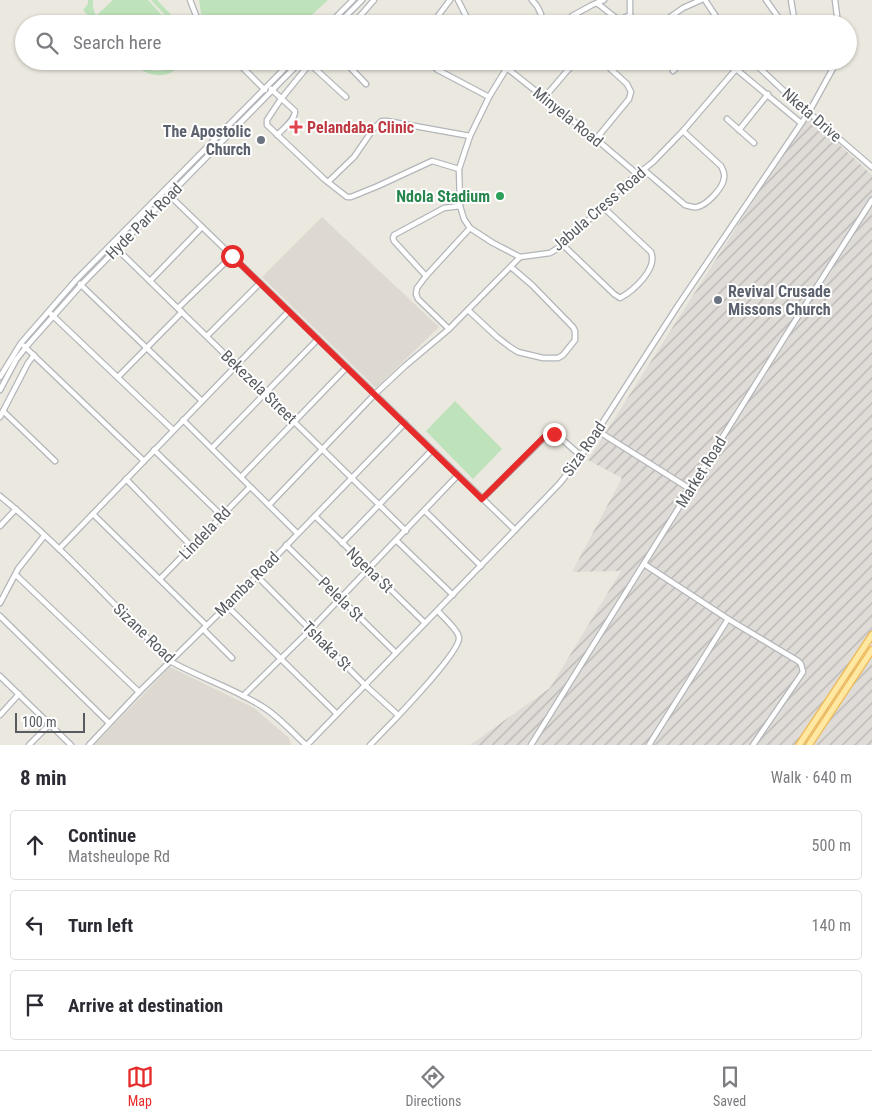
<!DOCTYPE html>
<meta charset="utf-8">
<style>
body{margin:0;font-family:"Roboto Condensed",sans-serif;background:#f2f2f3;color:#2b2b33}
.scale{position:absolute;left:15px;bottom:12px;width:70px;box-sizing:border-box;padding-left:5px;border:2px solid #585c60;border-top:0;font-size:14px;line-height:18px;white-space:nowrap;color:#585c60;-webkit-text-stroke:4px #fff;paint-order:stroke}
.stop{position:absolute;width:15px;height:15px;margin:-11px;border:4px solid #e62b2a;border-radius:50%;background:#fff}
.stop.end{background:#e62b2a;border-color:#fff;box-shadow:0 1px 5px #0008}
.list{margin:0;padding:0;list-style:none}
h2{display:flex;justify-content:space-between;align-items:center;height:65px;margin:0;padding:0 20px;font-size:21px}
h2 small{font-size:16px;font-weight:400;color:#7c7c81}
.list li{display:grid;grid-template-columns:32px 1fr auto;gap:15px;align-items:center;box-sizing:border-box;height:70px;margin:0 10px 10px;padding:0 10px;border:1px solid #e1e1e2;border-radius:5px}
.list b{display:block;font-size:19px;white-space:nowrap}
.list p{margin:0;font-size:16px;white-space:nowrap;color:#7c7c81}
.list em{font-size:16px;font-style:normal;color:#7c7c81}
.icon{flex:none;width:28px;height:28px;fill:none;stroke:currentColor;stroke-width:2;stroke-linecap:round;stroke-linejoin:round}
.map{position:relative;flex:none;width:872px;height:745px;overflow:hidden}
.search{position:absolute;background:#fff;box-shadow:0 1px 4px #0004;left:15px;right:15px;top:15px;height:55px;display:flex;align-items:center;gap:12px;box-sizing:border-box;padding:0 18px;border-radius:28px;color:#7c7c81;font-size:19px}
.sheet{height:305px;background:#fff}
nav{display:flex;justify-content:space-around;align-items:center;box-sizing:border-box;height:70px;border-top:1px solid #e1e1e2;background:#fff;font-size:14px;color:#7c7c81}
nav a{display:grid;justify-items:center;gap:2px}
nav .on{color:#e62b2a}
.map>svg:first-child{display:block}
.industrial{fill:url(#industrial-furrows)}
.education{fill:#ddd9d0}
.pitch{fill:#bee3bb}
.lines{fill:none;stroke-linecap:round;stroke-linejoin:round}
.minor-casing{stroke:#b2b6ba;stroke-width:7}
.major-casing{stroke:#efb855;stroke-width:8}
.minor{stroke:#fff;stroke-width:4.5}
.major{stroke:#fee8a2;stroke-width:5.5}
.route{stroke:#e62b2a;stroke-width:6}
.health-dot{fill:#e0444e;stroke:#fff;stroke-width:2}
.worship-dot{fill:#6b7280;stroke:#fff;stroke-width:2}
.leisure-dot{fill:#2e9e5b;stroke:#fff;stroke-width:2}
.labels{text-anchor:middle;dominant-baseline:central;stroke-width:4;stroke-linejoin:round;paint-order:stroke}
.street-label{font-size:16px;fill:#585c60;stroke:#fff}
.health-label{font-size:16px;font-weight:bold;fill:#be3a42;stroke:#fff;text-anchor:start}
.worship-label{font-size:16px;font-weight:bold;fill:#5b616d;stroke:#fff;text-anchor:end}
.leisure-label{font-size:16px;font-weight:bold;fill:#27864d;stroke:#fff;text-anchor:end}
</style>
<div class="map">
<svg width="872" height="745" viewBox="0 0 872 745">
<defs>
<pattern id="industrial-furrows" width="10" height="10" patternUnits="userSpaceOnUse" patternTransform="scale(1.25)"><rect width="10" height="10" fill="#dfdbd7"/><path d="M-1 1l2-2M0 10L10 0M9 11l2-2" fill="none" stroke="#b8b5b2"/></pattern>
</defs>
<rect width="100%" height="100%" fill="#ebe8df"/>
<path class="industrial" d="M809,117l63,58v570h-402l80,-57 71,-117 -49,1 50,-94 -34,-18 185,-290z"/>
<g class="education">
<path d="M322,217l117,110 -63,61 -114,-111z"/>
<path d="M170,667l84,41 35,30 2,7h-197z"/>
</g>
<g class="pitch">
<path d="M88,0h5c-1,10 3,17 9,24h-6l-13,-14 5,-6z"/>
<path d="M113,0h35l22,24h-65l-8,-9z"/>
<path d="M151,0h6l23,24h-7z"/>
<path d="M199,0h129l-26,24h-92l-9,-10z"/>
<path d="M131,61c8,0 9,4 15,7 12,6 23,2 32,-7h6c-16,21 -37,17 -53,0z"/>
<path d="M455,401l47,48 -29,30 -47,-48z"/>
</g>
<g class="lines">
<g class="minor-casing">
<g id="minor">
<path d="M190,0l7,18 5,6"/>
<path d="M458,0l12,24"/>
<path d="M532,0l5,6 4,8 -5,10"/>
<path d="M705,0l16,24"/>
<path d="M766,0l17,24"/>
<path d="M791,0l4,24"/>
<path d="M835,0l3,24"/>
<path d="M597,3l19,15 6,1 8,-4v-15"/>
<path d="M630,15l2,9"/>
<path d="M572,16l20,-11 12,-5"/>
<path d="M329,24l24,-24"/>
<path d="M338,24l24,-24"/>
<path d="M366,24l-6,-6v-2l14,-16"/>
<path d="M432,24l18,-24"/>
<path d="M660,24l23,-16 18,-8"/>
<path d="M236,61l29,29"/>
<path d="M312,61l-31,38 -14,21v5l57,54 23,18h4l27,-11 54,-25 27,8"/>
<path d="M344,61l22,23"/>
<path d="M426,61l12,9 51,27"/>
<path d="M498,61l98,78 41,35"/>
<path d="M511,61l-22,36 -19,39 -11,33 1,37 4,13 6,9 23,15 27,14 30,-4 13,-8 61,-60 29,-23 30,-31 60,-70"/>
<path d="M752,61l34,32 86,74"/>
<path d="M310,64l36,33"/>
<path d="M736,69l65,54"/>
<path d="M438,70l7,-9"/>
<path d="M673,71l10,-10"/>
<path d="M271,89l24,22c0,9 -11,17 -18,24"/>
<path d="M544,98l23,-27 10,-10"/>
<path d="M727,119l27,24"/>
<path d="M739,130l29,-36"/>
<path d="M596,139l33,-40 2,-7 -4,-8 -25,-23"/>
<path d="M644,170l41,35c4,1 7,3 12,2 10,-2 26,-19 27,-29 1,-5 -1,-8 -3,-12l-38,-35"/>
<path d="M328,182l26,-25 20,-29 8,-7h5l83,15"/>
<path d="M165,191l350,339"/>
<path d="M563,245l51,49 6,4c13,-7 38,-29 31,-46l-48,-45"/>
<path d="M115,247l291,284"/>
<path d="M426,276l-32,-35 -1,-3 1,-3 50,-27 16,-2"/>
<path d="M150,281l52,-54"/>
<path d="M80,284l122,117"/>
<path d="M178,308l54,-52"/>
<path d="M468,310l29,27 13,10 8,5 25,6h15l5,-3 12,-15v-9l-2,-4 -41,-42 -21,-18"/>
<path d="M51,314l122,116"/>
<path d="M449,329l-31,-30 -2,-5 1,-6 9,-12 44,-48"/>
<path d="M207,336l53,-53"/>
<path d="M24,346l120,115"/>
<path d="M0,377l21,-34 55,-63 216,-219"/>
<path d="M118,377l64,-65"/>
<path d="M0,390l16,-30 10,-13 55,-62 220,-224"/>
<path d="M3,411l52,50"/>
<path d="M0,417l28,-54 6,-8"/>
<path d="M183,420l114,113"/>
<path d="M598,431l92,58"/>
<path d="M212,448l106,-109"/>
<path d="M154,450l68,66"/>
<path d="M241,477l106,-110"/>
<path d="M126,479l66,68"/>
<path d="M0,496c60,49 115,110 170,165 30,17 64,27 93,46 16,10 29,25 43,38"/>
<path d="M482,499l65,-64 5,-2 4,1 25,22"/>
<path d="M269,505l106,-111 30,-28 44,-37 71,-72"/>
<path d="M425,511l56,55"/>
<path d="M93,514l113,111"/>
<path d="M315,516l110,107"/>
<path d="M0,526l16,-17"/>
<path d="M397,541l56,54"/>
<path d="M342,543l90,-93"/>
<path d="M286,545l110,108"/>
<path d="M59,549l230,-238"/>
<path d="M644,564l84,55 70,42 3,3 2,8 -50,73"/>
<path d="M16,575l123,117"/>
<path d="M257,576l108,109 33,30"/>
<path d="M160,579l90,-92"/>
<path d="M0,603l18,-34 26,-33"/>
<path d="M227,606l110,108"/>
<path d="M0,616l109,107"/>
<path d="M203,629l29,29"/>
<path d="M0,676l71,69"/>
<path d="M243,696l67,-66 148,-155"/>
<path d="M0,715l19,-21"/>
<path d="M29,745l21,-21"/>
<path d="M89,745l50,-53 118,-116 148,-153"/>
<path d="M307,745l208,-215 45,-47 21,-27 96,-149 132,-195 28,-51"/>
<path d="M370,745c15,-15 90,-92 89,-107 0,-7 -16,-21 -21,-27"/>
<path d="M531,745l252,-405 89,-140"/>
<path d="M649,745l79,-126"/>
</g>
</g>
<g class="major-casing">
<g id="major">
<path d="M799,745l73,-110"/>
<path d="M809,745l63,-95"/>
</g>
</g>
<use href="#minor" class="minor"/>
<use href="#major" class="major"/>
</g>
<g class="lines">
<path class="route" d="M232,256l250,243 65,-65h7"/>
</g>
<path class="health-dot" d="M293.5 119.5h5v5h5v5h-5v5h-5v-5h-5v-5h5z"/>
<g class="worship-dot">
<circle cx="261" cy="140" r="5"/>
<circle cx="718" cy="300" r="5"/>
</g>
<circle class="leisure-dot" cx="500" cy="196" r="5"/>
<g class="labels">
<g class="street-label">
<text transform="translate(812 115) rotate(41)">Nketa Drive</text>
<text transform="translate(568 117) rotate(39)">Minyela Road</text>
<text transform="translate(599 209) rotate(-41)">Jabula Cress Road</text>
<text transform="translate(144 221) rotate(-45)">Hyde Park Road</text>
<text transform="translate(259 387) rotate(44)">Bekezela Street</text>
<text transform="translate(584 449) rotate(-55)">Siza Road</text>
<text transform="translate(701 472) rotate(-58)">Market Road</text>
<text transform="translate(205 533) rotate(-46)">Lindela Rd</text>
<text transform="translate(370 570) rotate(44)">Ngena St</text>
<text transform="translate(247 584) rotate(-45)">Mamba Road</text>
<text transform="translate(341 599) rotate(44)">Pelela St</text>
<text transform="translate(144 633) rotate(44)">Sizane Road</text>
<text transform="translate(327 646) rotate(45)">Tshaka St</text>
</g>
<g class="health-label">
<text x="307" y="127">Pelandaba Clinic</text>
</g>
<g class="worship-label">
<text x="251" y="131">The Apostolic<tspan x="251" dy="18">Church</tspan></text>
<text x="728" y="291" text-anchor="start">Revival Crusade<tspan x="728" dy="18">Missons Church</tspan></text>
</g>
<g class="leisure-label">
<text x="490" y="196">Ndola Stadium</text>
</g>
</g>
</svg>
<div class="scale">100 m</div>
<div class="stop" style="left:232px;top:256px"></div>
<div class="stop end" style="left:554px;top:434px"></div>
<div class="search"><svg class="icon" aria-label="search" viewBox="0 0 24 24"><circle cx="10" cy="10" r="6"/><path d="M15 15l6 6"/></svg>Search here</div>
</div>
<section class="sheet">
<h2>8 min<small>Walk · 640 m</small></h2>
<ul class="list">
<li><svg class="icon" aria-label="ahead" viewBox="0 0 24 24"><path d="M12 20V5M6 11l6-6 6 6"/></svg><div><b>Continue</b><p>Matsheulope Rd</p></div><em>500 m</em></li>
<li><svg class="icon" aria-label="left" viewBox="0 0 24 24"><path d="M17 20v-9H6M10 6l-5 5 5 5"/></svg><div><b>Turn left</b></div><em>140 m</em></li>
<li><svg class="icon" aria-label="arrive" viewBox="0 0 24 24"><path d="M6 21V4h12l-3 4 3 4H6"/></svg><div><b>Arrive at destination</b></div></li>
</ul>
</section>
<nav>
<a class="on"><svg class="icon" aria-label="map" viewBox="0 0 24 24"><path d="M3 6l6-2 6 2 6-2v14l-6 2-6-2-6 2zM9 4v14M15 6v14"/></svg>Map</a>
<a><svg class="icon" aria-label="directions" viewBox="0 0 24 24"><path d="M12 3l9 9-9 9-9-9zM9 14v-3h6M13 9l2 2-2 2"/></svg>Directions</a>
<a><svg class="icon" aria-label="saved" viewBox="0 0 24 24"><path d="M7 4h10v16l-5-4-5 4z"/></svg>Saved</a>
</nav>
